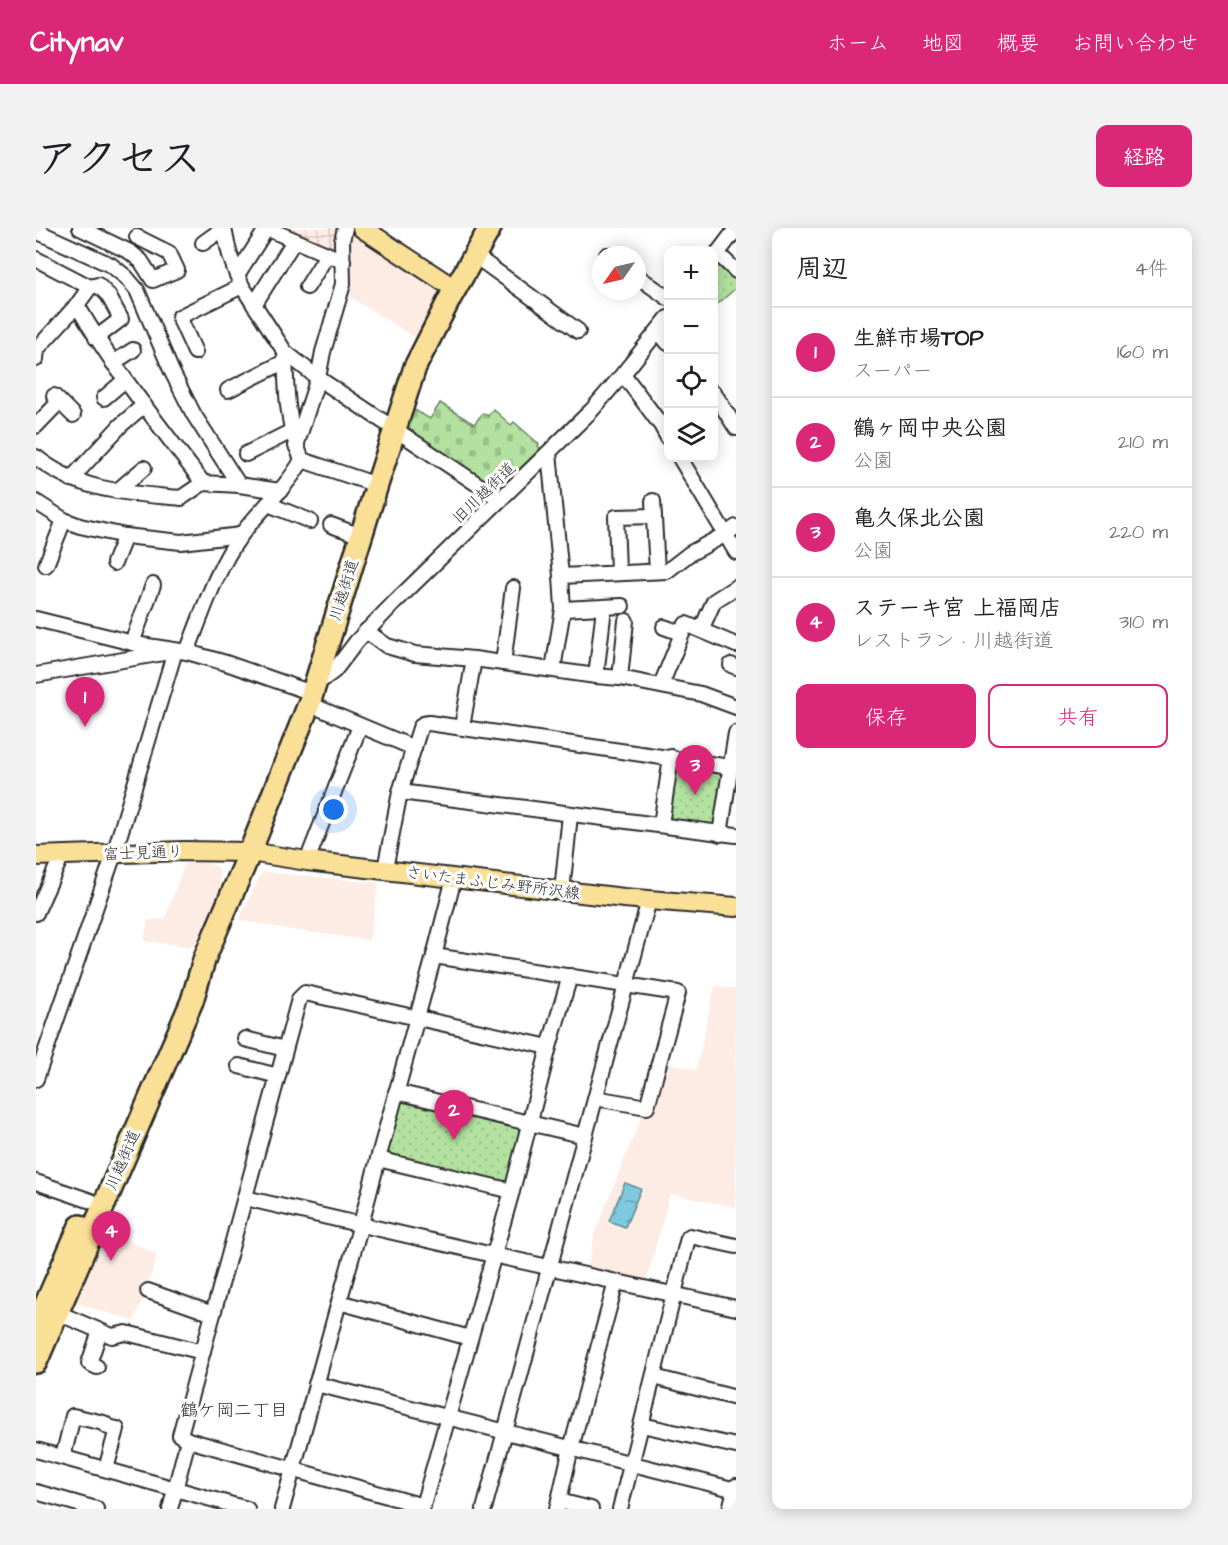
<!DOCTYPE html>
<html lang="ja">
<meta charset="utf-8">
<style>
body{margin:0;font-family:"Architects Daughter","Klee One",sans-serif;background:#f2f2f2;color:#202124}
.controls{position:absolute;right:18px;top:18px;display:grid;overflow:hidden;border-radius:12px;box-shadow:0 3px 15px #0003}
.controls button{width:54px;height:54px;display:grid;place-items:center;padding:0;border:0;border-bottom:2px solid #e0e0e0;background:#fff;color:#202124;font:30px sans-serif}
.compass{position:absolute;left:556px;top:18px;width:54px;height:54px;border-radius:50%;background:#fff;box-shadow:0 3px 15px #0003;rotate:236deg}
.you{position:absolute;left:298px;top:582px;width:21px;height:21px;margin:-15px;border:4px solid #fff;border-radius:50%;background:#1a73e8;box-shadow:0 0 0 9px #1a73e833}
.badge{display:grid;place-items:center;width:39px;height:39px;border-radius:50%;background:#db2777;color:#fff;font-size:20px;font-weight:700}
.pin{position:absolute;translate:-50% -50px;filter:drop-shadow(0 2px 3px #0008)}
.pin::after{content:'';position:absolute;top:32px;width:21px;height:18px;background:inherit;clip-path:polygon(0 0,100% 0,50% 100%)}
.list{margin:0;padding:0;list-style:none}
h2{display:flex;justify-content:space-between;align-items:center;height:78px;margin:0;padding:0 24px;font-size:26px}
h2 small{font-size:20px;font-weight:400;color:#757577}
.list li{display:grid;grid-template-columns:39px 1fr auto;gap:18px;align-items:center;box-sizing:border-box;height:90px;padding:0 24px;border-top:2px solid #e0e0e0}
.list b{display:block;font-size:22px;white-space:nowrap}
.list p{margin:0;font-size:20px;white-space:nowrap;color:#757577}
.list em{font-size:20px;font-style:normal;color:#757577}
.actions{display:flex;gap:12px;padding:18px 24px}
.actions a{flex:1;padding:14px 0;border:2px solid #db2777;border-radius:12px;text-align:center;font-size:21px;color:#db2777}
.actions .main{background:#db2777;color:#fff}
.icon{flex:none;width:33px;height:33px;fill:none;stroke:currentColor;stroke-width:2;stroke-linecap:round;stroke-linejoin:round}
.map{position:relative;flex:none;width:700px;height:1281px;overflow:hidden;border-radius:12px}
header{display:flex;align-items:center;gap:36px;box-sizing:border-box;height:84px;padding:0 30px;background:#db2777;color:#fff}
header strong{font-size:28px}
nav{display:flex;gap:33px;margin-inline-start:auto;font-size:21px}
.intro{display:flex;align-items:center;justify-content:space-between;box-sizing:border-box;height:144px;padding:0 36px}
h1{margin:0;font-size:42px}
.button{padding:15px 27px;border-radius:12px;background:#db2777;color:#fff;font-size:21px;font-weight:700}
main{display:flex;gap:36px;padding:0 36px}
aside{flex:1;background:#fff;border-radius:12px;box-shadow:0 3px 15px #0003}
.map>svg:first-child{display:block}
.built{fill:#fcece4}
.industrial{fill:url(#industrial-grid)}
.green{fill:url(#green-dots);stroke:#6e8666;stroke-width:1.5}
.cemetery{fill:url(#cemetery-stones);stroke:#6e8666;stroke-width:1.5}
.water{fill:url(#water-ripples);stroke:#5d8a96;stroke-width:1.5}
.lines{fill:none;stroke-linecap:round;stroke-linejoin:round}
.minor-casing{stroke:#2b2b2b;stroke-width:18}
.major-casing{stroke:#2b2b2b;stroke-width:22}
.highway-casing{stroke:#2b2b2b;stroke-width:26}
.minor{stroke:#fff;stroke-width:14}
.major{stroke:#fadf96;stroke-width:18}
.highway{stroke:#fadf96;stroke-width:21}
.labels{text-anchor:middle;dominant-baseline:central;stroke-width:6;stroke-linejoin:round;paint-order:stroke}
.street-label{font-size:16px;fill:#2b2b2b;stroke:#fff}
.neighbourhood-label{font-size:18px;fill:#2b2b2b;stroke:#fff}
</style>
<header>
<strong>Citynav</strong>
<nav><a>ホーム</a><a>地図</a><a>概要</a><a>お問い合わせ</a></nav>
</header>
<div class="intro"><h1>アクセス</h1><a class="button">経路</a></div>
<main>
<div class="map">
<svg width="700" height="1281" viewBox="0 0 700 1281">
<defs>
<pattern id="industrial-grid" width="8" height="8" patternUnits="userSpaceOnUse" patternTransform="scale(1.5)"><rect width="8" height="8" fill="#fcece4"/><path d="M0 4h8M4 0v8" fill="none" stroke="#d8cbc4"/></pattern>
<pattern id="green-dots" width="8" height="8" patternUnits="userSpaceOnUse" patternTransform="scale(1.5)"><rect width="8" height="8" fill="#b2e1a0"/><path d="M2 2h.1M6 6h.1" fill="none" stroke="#99c18a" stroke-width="1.8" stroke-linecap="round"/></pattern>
<pattern id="cemetery-stones" width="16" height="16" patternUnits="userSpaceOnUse" patternTransform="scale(1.5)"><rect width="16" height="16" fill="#b2e1a0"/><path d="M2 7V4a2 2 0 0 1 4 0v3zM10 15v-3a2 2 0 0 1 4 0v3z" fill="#99c18a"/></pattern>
<pattern id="water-ripples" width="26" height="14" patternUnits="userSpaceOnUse" patternTransform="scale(1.5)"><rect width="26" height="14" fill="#7ec9dd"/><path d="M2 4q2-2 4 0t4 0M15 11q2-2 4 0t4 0" fill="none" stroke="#67a3b3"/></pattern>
</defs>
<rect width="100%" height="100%" fill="#fff"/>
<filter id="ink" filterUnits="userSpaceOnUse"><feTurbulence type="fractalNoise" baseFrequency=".0167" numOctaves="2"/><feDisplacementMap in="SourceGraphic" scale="12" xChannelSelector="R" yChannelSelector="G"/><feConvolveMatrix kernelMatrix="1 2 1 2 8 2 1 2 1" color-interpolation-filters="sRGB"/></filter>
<g filter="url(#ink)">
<g class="built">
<path d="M314,0l83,53 7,12 -23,46 -70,-44 -1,-55z"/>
<path d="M169,634l14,6 2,19 -27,60 -50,-6 4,-21 17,-1 20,-56z"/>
<path d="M228,644l115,11 -10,57 -83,-11 -47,-9 21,-44z"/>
<path d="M679,758l21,3v218l-66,-13 -24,88 -59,-12 8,-38 48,-119h10l14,-51 29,8z"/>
<path d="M71,1004l50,22 -7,25 -16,42 -61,-19z"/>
</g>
<path class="industrial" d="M253,0h54l-5,28 -51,-23z"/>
<g class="green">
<path d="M680,37l8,1 12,11v11l-22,19v-40z"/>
<path d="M641,533l49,12 -9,51 -4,4 -44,-6 -4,-5z"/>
<path d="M366,870l117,27 3,5 -13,49 -4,3 -118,-27 -2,-5 14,-50z"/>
</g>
<path class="cemetery" d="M404,175l34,21 9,-11 5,3 5,-7 18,16 3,-3 25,22 -1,2 4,4 -44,43 -93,-61 8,-23 17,10z"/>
<path class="water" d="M589,955l16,6 -16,38 -16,-6z"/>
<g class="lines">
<g class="minor-casing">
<g id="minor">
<path d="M44,0l50,24 11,9 12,19 24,-10 -8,-17 -32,-16"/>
<path d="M230,0l77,33"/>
<path d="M0,3l75,34 15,12 11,13 35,82 22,43 45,70"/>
<path d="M167,15l21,-15c4,22 8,38 18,58l43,66 33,26 183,122"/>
<path d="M681,25l19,18"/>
<path d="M438,27l104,76"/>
<path d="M571,27h1"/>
<path d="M678,30l22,-29"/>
<path d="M0,31l54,28 -13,18 -40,44 -1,10"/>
<path d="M201,47l30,-47"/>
<path d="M601,48l31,22"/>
<path d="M54,59l8,-2 10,10 13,24 -25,19"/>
<path d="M271,59l20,-32"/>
<path d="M41,77c36,63 82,120 126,178"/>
<path d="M218,77l40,-64"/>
<path d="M622,103l10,12"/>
<path d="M159,124l-16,-35 63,-31"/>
<path d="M249,124c1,38 2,73 17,108l75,25"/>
<path d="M77,135l20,-13"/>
<path d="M587,146l38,51 7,13"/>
<path d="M192,162l58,-29"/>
<path d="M678,165l22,35"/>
<path d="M18,168l19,19"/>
<path d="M68,170l21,-18"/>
<path d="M0,198l23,-24"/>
<path d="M260,218l22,-68 5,-26 20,-68 -1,-43 3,-13"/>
<path d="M513,225l12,123 2,33 -10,60"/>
<path d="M210,226l46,-23"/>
<path d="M0,229c43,35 92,36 145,41l22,-15 36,2 41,6"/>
<path d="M644,230l56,94"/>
<path d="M35,251l50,-54 23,-20"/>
<path d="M81,263l27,-23"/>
<path d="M617,273l4,70"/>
<path d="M0,274l28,18 16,6 45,10 56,6 60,-7"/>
<path d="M232,276l42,17"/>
<path d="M295,297l30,11"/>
<path d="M78,335l11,-27"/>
<path d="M10,337l18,-45"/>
<path d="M582,344l-2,-55 38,-1"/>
<path d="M525,348l106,-5 22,-17 37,-20 10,-7"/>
<path d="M527,381l59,-3"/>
<path d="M0,391l105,26 46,7 39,11 86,30"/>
<path d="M628,399l17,6"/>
<path d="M665,402l13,-29 22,-14"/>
<path d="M330,403l21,15 28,8 59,5 122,17 24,2 81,16 35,13"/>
<path d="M96,415l21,-58"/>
<path d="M151,424c15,-38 30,-85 54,-117 19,-26 45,-46 61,-75"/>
<path d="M467,435l10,-75"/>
<path d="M695,437l5,2"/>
<path d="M0,447l139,-24 -61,203 -78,225"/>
<path d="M560,448l8,-68"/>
<path d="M584,450l6,-57"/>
<path d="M280,456l18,-13 23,-30 38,-39 197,-192 31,-36 45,-56"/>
<path d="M625,457l25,-61 50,21"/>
<path d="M273,476l105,44"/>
<path d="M426,499l12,-68"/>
<path d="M364,564l336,43"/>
<path d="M625,597l10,-68"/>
<path d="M684,606l16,-101"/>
<path d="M271,633l53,-135"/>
<path d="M349,641l15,-77 20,-64 3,-4 6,-1 301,44"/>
<path d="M526,663l8,-76"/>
<path d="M0,685l26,-58"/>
<path d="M398,728l244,37 -31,114 -52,-9"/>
<path d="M209,811l40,10"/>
<path d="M203,838l39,10"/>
<path d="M360,864l189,44"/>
<path d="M342,931l134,32"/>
<path d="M0,954l55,19"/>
<path d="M209,970l248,57 243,53"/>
<path d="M112,1063l65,23"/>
<path d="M303,1074l131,36"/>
<path d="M22,1085l54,23 14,-3 77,19"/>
<path d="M61,1139l-8,-4 11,-32"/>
<path d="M618,1149l82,21"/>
<path d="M280,1156l420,106"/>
<path d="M606,1197l94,21"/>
<path d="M0,1222l211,59"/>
<path d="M27,1229l10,-41 31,7 4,4 9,2 -11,40"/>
<path d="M0,1264l60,17"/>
<path d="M523,1273l32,8"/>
<path d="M387,1278l-235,-66 -8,-5 119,-436 6,-6 244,54"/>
<path d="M134,1281l18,-69"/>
<path d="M246,1281l57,-207 22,-78 17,-65 56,-203 20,-78"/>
<path d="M386,1281l90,-318 37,-144 21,-71"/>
<path d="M448,1281l165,-609"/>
<path d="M521,1281l14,-61 45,-166"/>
<path d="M584,1281l68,-271 2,-2 46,10"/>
<path d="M694,1281l6,-23"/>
</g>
</g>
<g class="major-casing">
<g id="major">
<path d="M326,0l93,61"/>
<path d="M0,628l148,-5 66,1 57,9 317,37 112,9"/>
</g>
</g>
<g class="highway-casing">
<g id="highway">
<path d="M0,1098l44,-100"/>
<path d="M0,1134l156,-361 13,-44 45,-105 59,-148 68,-219 38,-118 35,-69 40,-70"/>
</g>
</g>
<use href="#minor" class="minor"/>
<use href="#major" class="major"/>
<use href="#highway" class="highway"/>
</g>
</g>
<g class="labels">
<g class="street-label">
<text transform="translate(448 265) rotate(-44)">旧川越街道</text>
<text transform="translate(308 362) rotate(-73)">川越街道</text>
<text transform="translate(107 625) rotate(-2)">富士見通り</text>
<text transform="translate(457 655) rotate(7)">さいたまふじみ野所沢線</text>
<text transform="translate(87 932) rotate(-67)">川越街道</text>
</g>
<g class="neighbourhood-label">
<text x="198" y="1182">鶴ケ岡二丁目</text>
</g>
</g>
</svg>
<div class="controls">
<button>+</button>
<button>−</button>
<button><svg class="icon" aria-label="locate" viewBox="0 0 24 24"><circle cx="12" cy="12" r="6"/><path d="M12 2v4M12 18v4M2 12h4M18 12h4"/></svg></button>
<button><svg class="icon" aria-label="layers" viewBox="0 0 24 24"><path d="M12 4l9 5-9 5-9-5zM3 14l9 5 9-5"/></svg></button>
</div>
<svg class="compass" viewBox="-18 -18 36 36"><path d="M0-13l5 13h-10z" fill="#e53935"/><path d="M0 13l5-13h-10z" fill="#757577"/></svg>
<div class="you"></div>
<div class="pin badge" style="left:49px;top:499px">1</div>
<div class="pin badge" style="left:418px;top:912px">2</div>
<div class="pin badge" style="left:659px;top:567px">3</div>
<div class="pin badge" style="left:75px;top:1033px">4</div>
</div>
<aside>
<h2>周辺<small>4件</small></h2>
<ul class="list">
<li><span class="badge">1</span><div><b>生鮮市場TOP</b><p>スーパー</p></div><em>160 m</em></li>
<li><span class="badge">2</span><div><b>鶴ヶ岡中央公園</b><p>公園</p></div><em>210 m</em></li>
<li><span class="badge">3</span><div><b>亀久保北公園</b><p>公園</p></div><em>220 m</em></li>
<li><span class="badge">4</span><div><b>ステーキ宮 上福岡店</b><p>レストラン · 川越街道</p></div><em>310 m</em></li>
</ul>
<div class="actions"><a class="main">保存</a><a>共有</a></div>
</aside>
</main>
